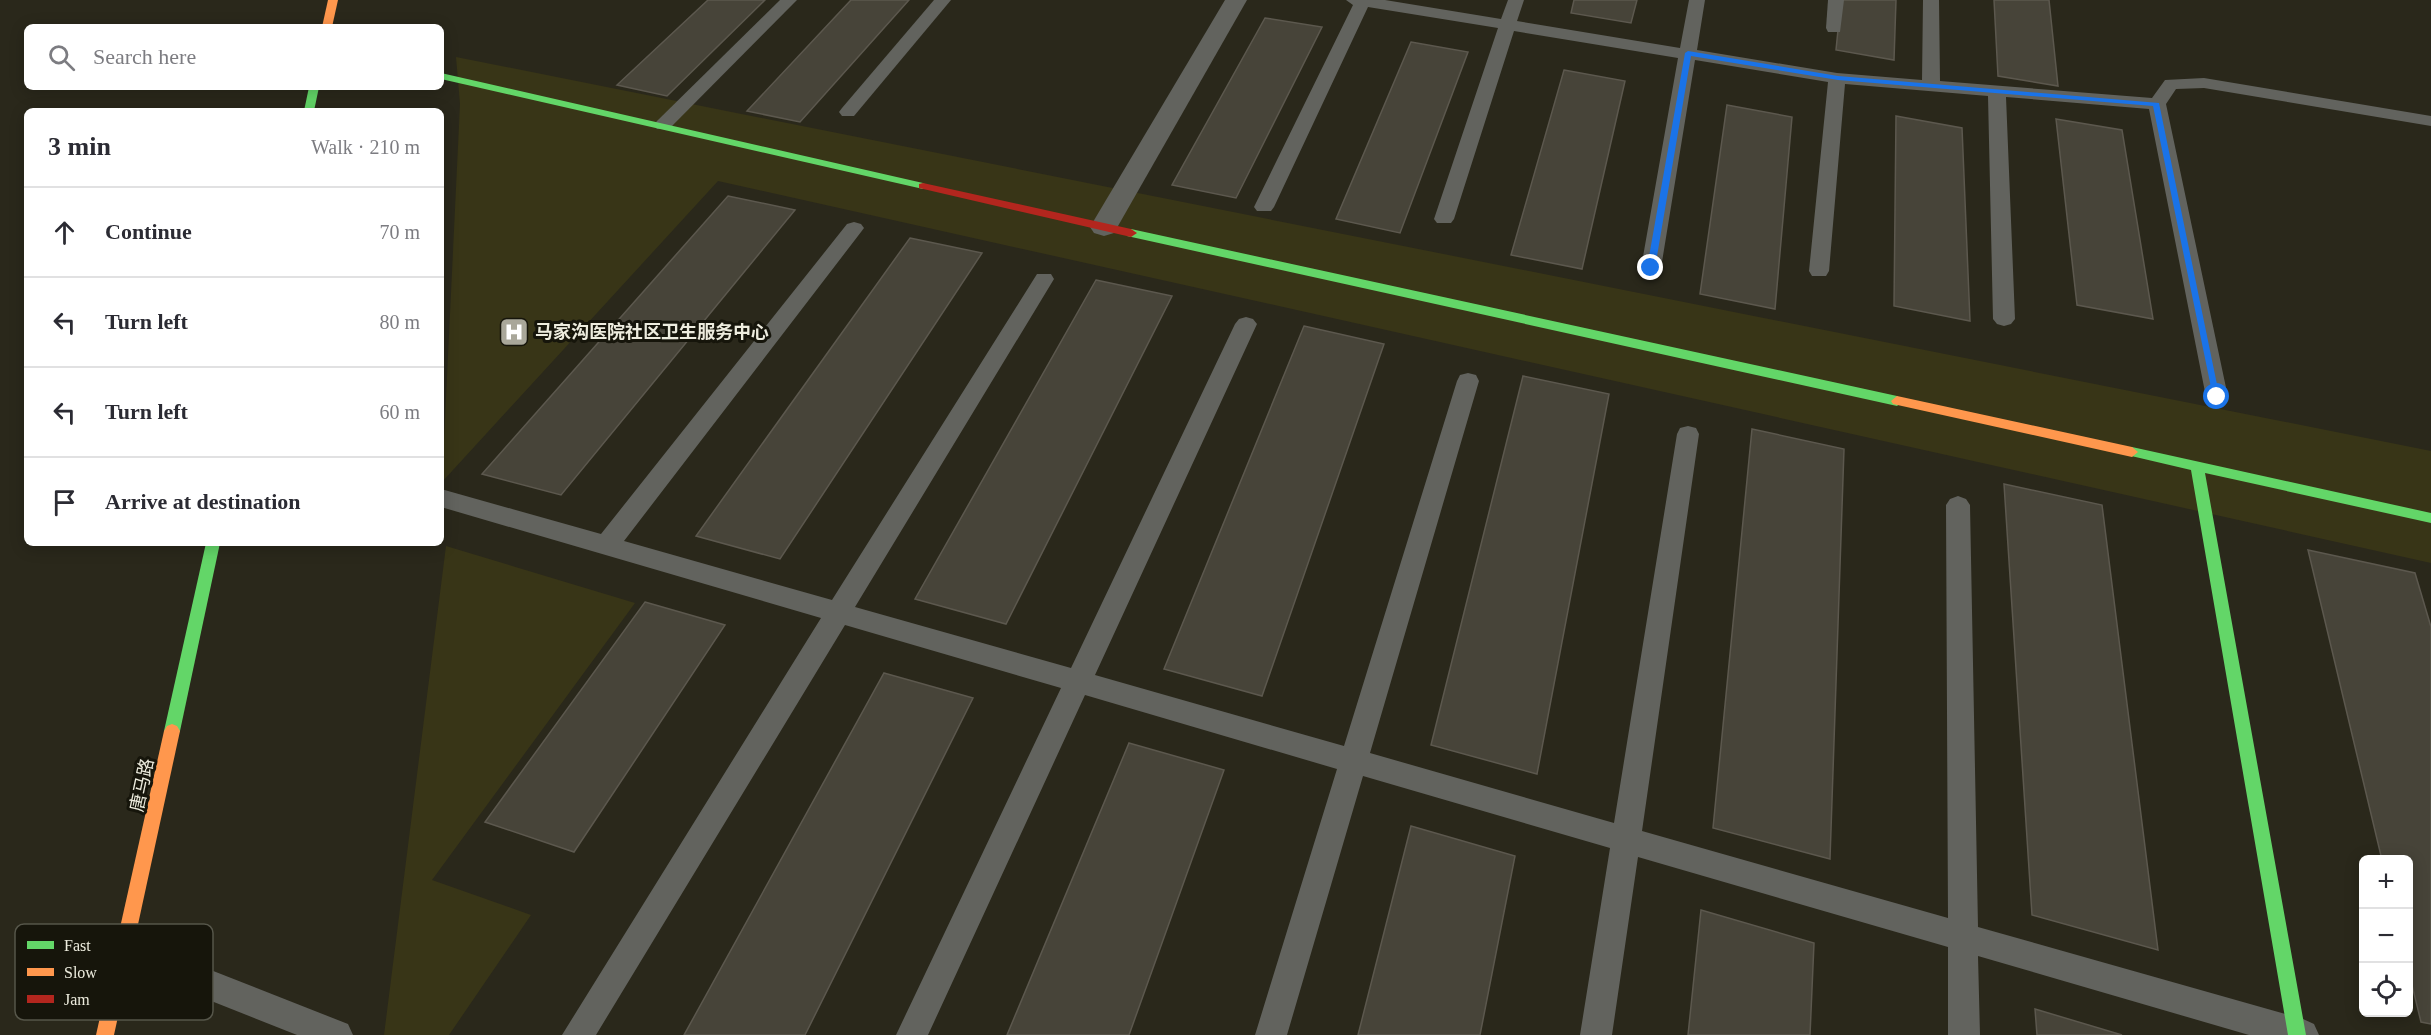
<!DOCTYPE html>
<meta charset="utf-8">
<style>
body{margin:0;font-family:"Times New Roman","Noto Sans SC",serif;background:#f2f2f3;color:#2b2b33}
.controls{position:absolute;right:18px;bottom:18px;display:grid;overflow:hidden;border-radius:9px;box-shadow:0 3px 15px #0003}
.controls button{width:54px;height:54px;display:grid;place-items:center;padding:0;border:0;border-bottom:2px solid #e1e1e2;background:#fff;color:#2b2b33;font:30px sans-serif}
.stop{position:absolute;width:18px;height:18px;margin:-14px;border:4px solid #1a73e8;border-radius:50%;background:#fff}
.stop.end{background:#1a73e8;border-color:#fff;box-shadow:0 2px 6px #0008}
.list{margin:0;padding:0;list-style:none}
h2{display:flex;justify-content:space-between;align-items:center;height:78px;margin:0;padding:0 24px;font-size:26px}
h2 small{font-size:20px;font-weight:400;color:#7c7c81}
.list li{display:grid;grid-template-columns:39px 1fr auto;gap:18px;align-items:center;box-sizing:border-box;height:90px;padding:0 24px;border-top:2px solid #e1e1e2}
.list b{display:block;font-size:22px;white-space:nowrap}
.list em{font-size:20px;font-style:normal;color:#7c7c81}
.icon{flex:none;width:33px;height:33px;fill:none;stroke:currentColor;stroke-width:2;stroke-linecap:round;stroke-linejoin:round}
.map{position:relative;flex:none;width:2431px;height:1035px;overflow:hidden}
.search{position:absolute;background:#fff;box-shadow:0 3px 15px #0003;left:24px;top:24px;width:420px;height:66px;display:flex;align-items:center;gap:15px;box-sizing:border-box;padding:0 21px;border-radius:9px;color:#7c7c81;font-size:22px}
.panel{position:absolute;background:#fff;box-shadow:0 3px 15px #0003;left:24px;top:108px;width:420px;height:438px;border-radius:9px}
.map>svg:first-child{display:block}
.built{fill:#383517}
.building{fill:#474439;stroke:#5c584e;stroke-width:1.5}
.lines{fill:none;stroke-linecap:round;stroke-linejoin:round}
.lane{fill:#62635e;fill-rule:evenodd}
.street{fill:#62635e;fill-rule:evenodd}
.fast{fill:#63d668;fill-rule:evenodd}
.slow{fill:#ff974d;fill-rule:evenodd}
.jam{fill:#b3261e;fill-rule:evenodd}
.route{fill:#1a73e8}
.labels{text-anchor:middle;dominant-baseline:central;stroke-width:6;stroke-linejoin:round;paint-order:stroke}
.poi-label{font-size:18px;font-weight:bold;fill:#edecde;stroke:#16150b;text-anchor:start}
.street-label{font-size:18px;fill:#edecde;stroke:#16150b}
.key{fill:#16150b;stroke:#56564a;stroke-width:1.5}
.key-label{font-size:16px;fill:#edecde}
</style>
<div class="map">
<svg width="2431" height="1035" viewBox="0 0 2431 1035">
<rect width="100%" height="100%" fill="#2a281b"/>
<g class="built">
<path d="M456,57l1975,394v112l-1713,-382 -276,301 18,-378z"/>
<path d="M446,546l189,57 -203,277 99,35 -82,120h-65z"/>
</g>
<g class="building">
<path d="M708,0h57l-98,96 -50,-11z"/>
<path d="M851,0h58l-109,122 -53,-11z"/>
<path d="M1574,0h63l-6,23 -60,-10z"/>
<path d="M1841,0h55l-2,60 -58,-10z"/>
<path d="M1994,0h55l9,86 -60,-10z"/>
<path d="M1265,18l57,9 -86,171 -64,-13z"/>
<path d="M1411,42l57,10 -68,181 -64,-14z"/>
<path d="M1564,70l61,11 -43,188 -71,-14z"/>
<path d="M1727,105l65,12 -17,192 -75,-15z"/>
<path d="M1896,116l66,12 8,193 -76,-15z"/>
<path d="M2056,119l66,11 31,189 -76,-14z"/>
<path d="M728,196l67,14 -234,285 -79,-21z"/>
<path d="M910,238l72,15 -202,306 -84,-23z"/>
<path d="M1096,280l76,16 -166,328 -91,-25z"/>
<path d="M1304,326l80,18 -122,352 -98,-27z"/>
<path d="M1523,376l86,18 -72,380 -106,-29z"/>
<path d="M1752,429l92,20 -14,410 -117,-31z"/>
<path d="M2004,484l98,21 56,445 -126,-35z"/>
<path d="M2308,550l107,23 16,54v397l-10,-2 -13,-53v-109h-26z"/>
<path d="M645,602l80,23 -151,227 -89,-30z"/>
<path d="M884,673l89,25 -168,337h-121z"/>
<path d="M1129,743l95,27 -95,265h-122z"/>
<path d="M1411,826l104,30 -35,179h-122z"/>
<path d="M1701,910l113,33 -4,92h-122z"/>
<path d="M2035,1009l87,26h-85z"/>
</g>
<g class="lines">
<g class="lane">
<path d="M780,0h17l-128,129h-12l-3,-4 3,-4z"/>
<path d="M934,0h17l-97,116h-12l-3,-4 3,-4z"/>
<path d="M1346,0h39l116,19 7,-19h16l-7,21 163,27 9,-48h16l-8,50 140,23 85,7 1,-80h16l1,81 212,17 13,-18 39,-2 227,38v10l-227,-38 -28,1 -10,15 62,293 -3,6 -8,2 -8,-2 -3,-6 -57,-288 -143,-12 9,222 -4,5 -7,2 -7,-2 -4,-5 -5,-223 -143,-12 -16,187 -3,5h-14l-3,-5 19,-189 -133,-22 -34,208 -3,5h-14l-3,-5 37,-210 -164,-27 -60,188 -3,4h-14l-3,-4 64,-191 -130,-21 -94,200 -3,4h-14l-3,-4 99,-202z"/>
<path d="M1828,0h16l-4,32h-12l-2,-4z"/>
<path d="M854,222l7,2 3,4 -3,4 -237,309 208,59 205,-326h14l3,5 -199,328 216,61 164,-344 4,-5 7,-2 7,2 4,5 -162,351 249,71 113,-365 3,-6 8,-2 8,2 3,6 -109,372 244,70 63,-389 3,-6 8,-2 8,2 3,6 -57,397 306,87 -2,-413 4,-6 8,-3 8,3 4,6 8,422 325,92 11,5 5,11h-70l-271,-79 2,79h-32v-88l-310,-90 -26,178h-32l30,-187 -247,-72 -76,259h-32l82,-266 -252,-74 -157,340h-32l165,-347 -216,-63 -249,410h-34l259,-417 -380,-111v-18l160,45 246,-310z"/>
<path d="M124,936l224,88 5,11h-56l-184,-73 -4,-11 4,-11z"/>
</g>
<path class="street" d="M1225,0h22l-133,233 -10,3 -10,-3 -4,-6z"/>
<g class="fast">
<path d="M441,73l482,110 5,3 -5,3 -482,-110z"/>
<path d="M309,87h10l-5,24h-10z"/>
<path d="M1131,229l766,167 6,5 -6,5 -770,-170v-6z"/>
<path d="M2132,447l299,66v10l-226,-50 101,562h-18l-97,-565 -64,-15 -1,-3 1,-3z"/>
<path d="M206,543h14l-40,188 -3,5 -5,2 -5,-2 -3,-5z"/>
</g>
<g class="slow">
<path d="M328,0h10l-6,27h-10z"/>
<path d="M1897,396l235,51 6,5 -6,5 -239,-53 -2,-3z"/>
<path d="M172,724l5,2 3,5 -66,304h-18l68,-304 3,-5z"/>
</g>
<path class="jam" d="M923,183l208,46 6,4 -6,4 -212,-49v-4z"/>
</g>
<path class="route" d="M1688,51l150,25 321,27 61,296 -7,-2 -60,-291 -315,-26 -147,-24 -36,212 -4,2 -4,-2 38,-215z"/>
<defs>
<g id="hospital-square" transform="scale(1.5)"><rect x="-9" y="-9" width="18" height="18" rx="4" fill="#a9a79a" stroke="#16150b"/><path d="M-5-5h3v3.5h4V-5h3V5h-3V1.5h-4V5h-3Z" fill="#fff"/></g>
</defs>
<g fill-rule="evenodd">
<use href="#hospital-square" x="514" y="332"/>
</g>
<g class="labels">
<g class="poi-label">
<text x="535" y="332">马家沟医院社区卫生服务中心</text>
</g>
<g class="street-label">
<text transform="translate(142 785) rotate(-78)">唐马路</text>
</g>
</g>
<rect x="15" y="924" width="198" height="96" rx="9" class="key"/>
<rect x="27" y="941" width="27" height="8" fill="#63d668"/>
<rect x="27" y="968" width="27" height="8" fill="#ff974d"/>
<rect x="27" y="995" width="27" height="8" fill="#b3261e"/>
<g class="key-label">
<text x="64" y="951">Fast</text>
<text x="64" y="978">Slow</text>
<text x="64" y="1005">Jam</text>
</g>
</svg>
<div class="controls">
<button>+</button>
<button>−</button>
<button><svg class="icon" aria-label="locate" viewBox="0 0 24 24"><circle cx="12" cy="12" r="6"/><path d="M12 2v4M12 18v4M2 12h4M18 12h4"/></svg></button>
</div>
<div class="stop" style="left:2217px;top:397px"></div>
<div class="stop end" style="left:1651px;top:268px"></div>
<div class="search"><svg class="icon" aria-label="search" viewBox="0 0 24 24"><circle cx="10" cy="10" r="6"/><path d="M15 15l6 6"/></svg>Search here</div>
<section class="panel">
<h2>3 min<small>Walk · 210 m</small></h2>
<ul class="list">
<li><svg class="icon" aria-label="ahead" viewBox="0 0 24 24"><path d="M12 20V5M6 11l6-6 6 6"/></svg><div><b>Continue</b></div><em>70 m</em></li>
<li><svg class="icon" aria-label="left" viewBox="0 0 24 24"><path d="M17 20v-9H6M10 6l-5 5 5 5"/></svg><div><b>Turn left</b></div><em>80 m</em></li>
<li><svg class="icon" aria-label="left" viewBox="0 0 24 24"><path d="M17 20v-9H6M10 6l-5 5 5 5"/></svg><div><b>Turn left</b></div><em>60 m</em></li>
<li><svg class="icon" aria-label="arrive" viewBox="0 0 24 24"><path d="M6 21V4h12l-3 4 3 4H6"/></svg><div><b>Arrive at destination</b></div></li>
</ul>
</section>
</div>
